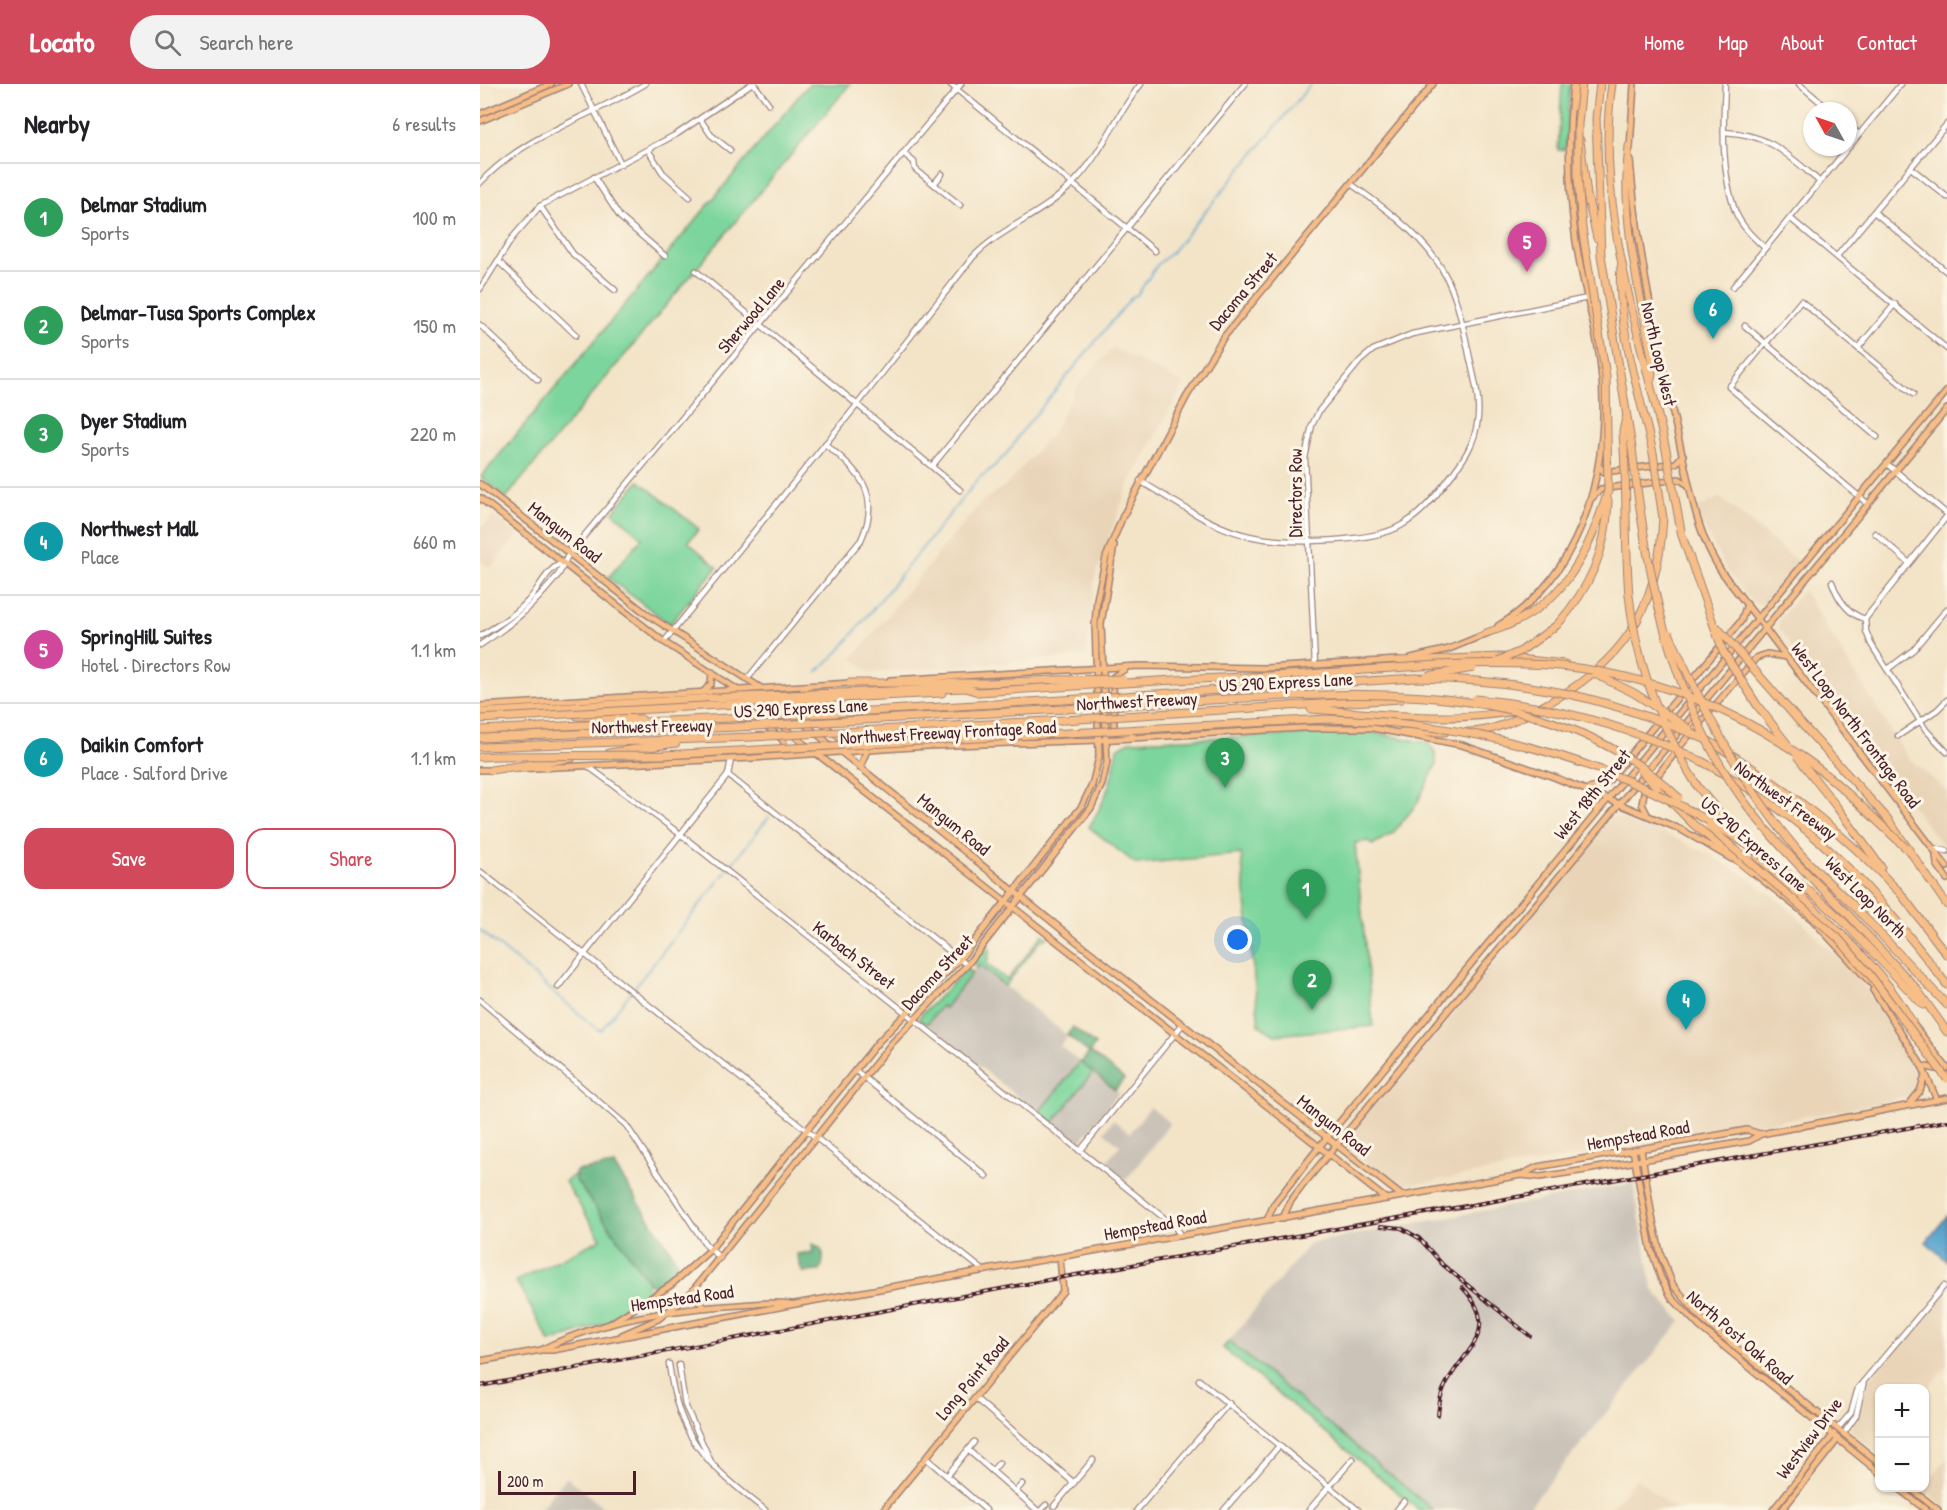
<!DOCTYPE html>
<meta charset="utf-8">
<style>
body{margin:0;font-family:"Patrick Hand",sans-serif;background:#f2f2f2;color:#202124}
.controls{position:absolute;right:18px;bottom:18px;display:grid;overflow:hidden;border-radius:12px;box-shadow:0 2px 4px #0004}
.controls button{width:54px;height:54px;display:grid;place-items:center;padding:0;border:0;border-bottom:2px solid #e0e0e0;background:#fff;color:#202124;font:30px sans-serif}
.compass{position:absolute;left:1323px;top:18px;width:54px;height:54px;border-radius:50%;background:#fff;box-shadow:0 2px 4px #0004;rotate:310deg}
.scale{position:absolute;left:18px;bottom:15px;width:138px;box-sizing:border-box;padding-left:6px;border:3px solid #4a1f2b;border-top:0;font-size:16px;line-height:21px;white-space:nowrap;color:#4a1f2b;-webkit-text-stroke:4px #fcf5e5;paint-order:stroke}
.you{position:absolute;left:758px;top:856px;width:21px;height:21px;margin:-15px;border:4px solid #fff;border-radius:50%;background:#1a73e8;box-shadow:0 0 0 9px #1a73e833}
.badge{display:grid;place-items:center;width:39px;height:39px;border-radius:50%;background:#d1495b;color:#fff;font-size:20px;font-weight:700}
.pin{position:absolute;translate:-50% -50px;filter:drop-shadow(0 2px 3px #0008)}
.pin::after{content:'';position:absolute;top:32px;width:21px;height:18px;background:inherit;clip-path:polygon(0 0,100% 0,50% 100%)}
.list{margin:0;padding:0;list-style:none}
h2{display:flex;justify-content:space-between;align-items:center;height:78px;margin:0;padding:0 24px;font-size:26px}
h2 small{font-size:20px;font-weight:400;color:#757577}
.list li{display:grid;grid-template-columns:39px 1fr auto;gap:18px;align-items:center;box-sizing:border-box;height:108px;padding:0 24px;border-top:2px solid #e0e0e0}
.list b{display:block;font-size:22px;white-space:nowrap}
.list p{margin:0;font-size:20px;white-space:nowrap;color:#757577}
.list em{font-size:20px;font-style:normal;color:#757577}
.actions{display:flex;gap:12px;padding:18px 24px}
.actions a{flex:1;padding:14px 0;border:2px solid #d1495b;border-radius:18px;text-align:center;font-size:21px;color:#d1495b}
.actions .main{background:#d1495b;color:#fff}
.icon{flex:none;width:33px;height:33px;fill:none;stroke:currentColor;stroke-width:2;stroke-linecap:round;stroke-linejoin:round}
.map{position:relative;flex:none;width:1467px;height:1426px;overflow:hidden}
header{display:flex;align-items:center;gap:36px;box-sizing:border-box;height:84px;padding:0 30px;background:#d1495b;color:#fff}
header strong{font-size:28px}
nav{display:flex;gap:33px;margin-inline-start:auto;font-size:21px}
.search{width:420px;height:54px;background:#f2f2f2;display:flex;align-items:center;gap:15px;box-sizing:border-box;padding:0 21px;border-radius:33px;color:#757577;font-size:22px}
main{display:flex}
aside{flex:1;background:#fff}
.map>svg:first-child{display:block}
.built{fill:#e9d4b7}
.industrial{fill:#cbc3b8}
.green{fill:#7cd59c;stroke:#637a64;stroke-width:1.5}
.forest{fill:#65b684;stroke:#586a58;stroke-width:1.5}
.water{fill:#54a2cd;stroke:#4f607c;stroke-width:1.5}
.lines{fill:none;stroke-linecap:round;stroke-linejoin:round}
.stream{stroke:#54a2cd;stroke-width:1.5}
.minor-casing{stroke:#9e827a;stroke-width:7}
.major-casing{stroke:#9e827a;stroke-width:8}
.highway-casing{stroke:#9e827a;stroke-width:9}
.minor{stroke:#fff;stroke-width:4.5}
.major{stroke:#f7be87;stroke-width:5}
.highway{stroke:#f7be87;stroke-width:7}
.rail-casing{stroke:#4a1f2b;stroke-width:4}
.rail{stroke:#fcf5e5;stroke-width:1.5;stroke-dasharray:4.5;stroke-linecap:butt}
.highway-bridge-casing{stroke:#9e827a;stroke-width:9;stroke-linecap:butt}
.highway-bridge{stroke:#f7be87;stroke-width:7}
.labels{text-anchor:middle;dominant-baseline:central;stroke-width:6;stroke-linejoin:round;paint-order:stroke}
.street-label{font-size:18px;fill:#4a1f2b;stroke:#fcf5e5}
</style>
<header>
<strong>Locato</strong>
<div class="search"><svg class="icon" aria-label="search" viewBox="0 0 24 24"><circle cx="10" cy="10" r="6"/><path d="M15 15l6 6"/></svg>Search here</div>
<nav><a>Home</a><a>Map</a><a>About</a><a>Contact</a></nav>
</header>
<main>
<aside>
<h2>Nearby<small>6 results</small></h2>
<ul class="list">
<li><span class="badge" style="background:#2e9e5b">1</span><div><b>Delmar Stadium</b><p>Sports</p></div><em>100 m</em></li>
<li><span class="badge" style="background:#2e9e5b">2</span><div><b>Delmar-Tusa Sports Complex</b><p>Sports</p></div><em>150 m</em></li>
<li><span class="badge" style="background:#2e9e5b">3</span><div><b>Dyer Stadium</b><p>Sports</p></div><em>220 m</em></li>
<li><span class="badge" style="background:#0f9aa8">4</span><div><b>Northwest Mall</b><p>Place</p></div><em>660 m</em></li>
<li><span class="badge" style="background:#d1479c">5</span><div><b>SpringHill Suites</b><p>Hotel · Directors Row</p></div><em>1.1 km</em></li>
<li><span class="badge" style="background:#0f9aa8">6</span><div><b>Daikin Comfort</b><p>Place · Salford Drive</p></div><em>1.1 km</em></li>
</ul>
<div class="actions"><a class="main">Save</a><a>Share</a></div>
</aside>
<div class="map">
<svg width="1467" height="1426" viewBox="0 0 1467 1426">
<rect width="100%" height="100%" fill="#fcf5e5"/>
<filter id="ink" filterUnits="userSpaceOnUse"><feTurbulence type="fractalNoise" baseFrequency=".0167" numOctaves="2"/><feDisplacementMap in="SourceGraphic" scale="12" xChannelSelector="R" yChannelSelector="G"/><feConvolveMatrix kernelMatrix="1 2 1 2 8 2 1 2 1" color-interpolation-filters="sRGB"/></filter>
<filter id="wash" filterUnits="userSpaceOnUse"><feTurbulence type="fractalNoise" baseFrequency=".008" numOctaves="4" result="noise"/><feDisplacementMap in="SourceGraphic" scale="24" xChannelSelector="R" yChannelSelector="G"/><feGaussianBlur stdDeviation="1.35" result="paint"/><feColorMatrix in="noise" values="0 0 0 0 0 0 0 0 0 0 0 0 0 0 0 0 0 1.4 0 .05"/><feComposite in="paint" operator="in"/></filter>
<g filter="url(#wash)">
<rect width="100%" height="100%" fill="#f3e4c8"/>
<g class="built">
<path d="M633,264l71,36 -56,102 -33,90 -8,80 -217,17 -17,-15 128,-156 26,-17 47,-54 24,-45z"/>
<path d="M1240,413l80,67 -37,41 -11,-3 -25,-31 -28,-52 -3,-11z"/>
<path d="M12,431l27,19 -29,34 -10,-8v-30z"/>
<path d="M1323,506l105,168 39,33v54l-7,-3 -102,-131 -59,-83v-8z"/>
<path d="M1132,732l38,11 57,26 44,27 34,25 71,71 21,27 44,78 -9,14 -48,11 -466,81 -58,-44z"/>
<path d="M1467,1202v79l-22,27 -1,-4h-44l-1,58 -4,6 -25,-21 9,-14 9,-36z"/>
<path d="M1467,1374v51l-25,-20z"/>
<path d="M1156,1394l40,32h-66z"/>
</g>
<g class="industrial">
<path d="M499,881l89,71 -8,10 20,16 -42,51 -111,-89 15,-18 3,2z"/>
<path d="M613,988l26,21 -40,50 -26,-20z"/>
<path d="M670,1023l20,16 -44,57 -21,-16 15,-19 -16,-13 9,-12 17,13z"/>
<path d="M1153,1099l20,107 28,31 -154,189h-94l-204,-169 81,-98z"/>
<path d="M87,1393l39,33h-67z"/>
</g>
<g class="green">
<path d="M329,0h41l-344,414 -25,-21z"/>
<path d="M1082,0h8l-4,62 -3,4h-5z"/>
<path d="M159,397l60,48 -11,13 29,25 -47,57 -62,-46 34,-40 -29,-26z"/>
<path d="M891,648l57,11 7,9 1,13 -20,40 -23,28 -21,12 -4,-4 -13,2 18,183 -98,9 -16,-10 -18,-171 -105,10 -47,-37c16,-25 25,-49 28,-79l13,-7z"/>
<path d="M563,850l5,4 -7,2 -36,46 -26,-21 -3,4 -3,-9 14,-13 3,2 -3,15 20,16z"/>
<path d="M486,886l7,2 -28,36 -4,-2 -14,18 -7,-3 -1,-4z"/>
<path d="M600,978l13,10 -40,51 -14,-11z"/>
<path d="M95,1090v5l74,103 -3,3 5,8 -42,29 -59,20 -34,-61 85,-42 -36,-57z"/>
<path d="M749,1257l204,169h-14l-196,-162z"/>
</g>
<g class="forest">
<path d="M593,943l22,18 -5,7 34,27 -9,11 -34,-27 8,-10 -22,-18z"/>
<path d="M134,1081l62,94 3,10 -21,18 -8,-3 -75,-105 1,-8z"/>
<path d="M332,1160c15,4 12,16 8,27l-18,1 -5,-18 16,-2z"/>
</g>
<path class="water" d="M1467,1132v45l-21,-19z"/>
<g class="lines">
<g class="stream">
<path d="M337,588l22,-21 141,-174c11,-6 35,-30 38,-41l114,-139 5,-2 21,-31 14,-12 139,-168"/>
<path d="M0,846l117,99 4,1 168,-213"/>
</g>
</g>
</g>
<g filter="url(#ink)">
<g class="lines">
<g class="minor-casing">
<g id="minor">
<path d="M101,0l40,80"/>
<path d="M274,0l15,20"/>
<path d="M470,0l205,167"/>
<path d="M1245,0c-2,41 -4,90 11,129 6,14 18,25 29,35"/>
<path d="M1319,0l32,27"/>
<path d="M220,35l11,16 19,15"/>
<path d="M1368,41l11,9"/>
<path d="M1244,48c46,2 63,22 96,50"/>
<path d="M168,66l15,23 27,24"/>
<path d="M423,69l11,9 1,7 45,36"/>
<path d="M1431,84l36,29"/>
<path d="M114,93l26,40 45,39"/>
<path d="M0,99c44,-48 110,-66 165,-99"/>
<path d="M454,100l8,-10"/>
<path d="M60,122l33,48 42,36"/>
<path d="M1394,128l73,60"/>
<path d="M1310,134l157,131"/>
<path d="M1357,172l110,-132"/>
<path d="M18,177l78,74"/>
<path d="M216,187l264,219"/>
<path d="M1253,203l168,-203"/>
<path d="M0,205l33,-52 27,-31 137,-72 74,-50"/>
<path d="M0,241l58,55"/>
<path d="M1265,242l132,111"/>
<path d="M1378,264l37,-44"/>
<path d="M1407,380l60,50"/>
<path d="M452,382l313,-382"/>
<path d="M660,397c35,20 74,49 114,56 34,7 119,6 148,-12 19,-11 32,-27 45,-44 16,-20 29,-38 31,-64 2,-23 -6,-46 -10,-68 -7,-31 -13,-63 -32,-89 -21,-30 -55,-55 -85,-76"/>
<path d="M1388,420l-139,-117 72,-86 112,93"/>
<path d="M1395,449l34,30"/>
<path d="M1352,498c6,17 15,32 33,37"/>
<path d="M1385,535l1,12 5,13 55,86 21,22"/>
<path d="M1385,535l82,-103"/>
<path d="M0,552c17,-10 34,-20 47,-34 12,-12 19,-33 35,-39"/>
<path d="M184,558l193,-237 116,-148c29,-30 71,-43 100,-74 29,-29 43,-68 68,-99"/>
<path d="M0,561c34,-22 53,-39 78,-70 5,-7 6,-14 11,-21l392,-470"/>
<path d="M835,581l-10,-207 7,-33 7,-14 41,-50 13,-11 39,-16 176,-36"/>
<path d="M1408,585l25,-19 34,-41"/>
<path d="M268,594l113,-138c21,-45 -1,-69 -36,-96"/>
<path d="M1418,652l39,-26 10,-10"/>
<path d="M109,683l91,67 428,339 66,53 7,10"/>
<path d="M248,691l239,190"/>
<path d="M1452,764l15,3"/>
<path d="M1,788l503,399"/>
<path d="M78,903l170,-212 3,-16"/>
<path d="M0,916l146,125 80,120 14,13"/>
<path d="M375,986l131,106"/>
<path d="M600,1067l102,-126"/>
<path d="M189,1280c10,78 39,100 96,146"/>
<path d="M199,1281l6,40 27,59"/>
<path d="M719,1296l159,130"/>
<path d="M495,1314l99,85"/>
<path d="M1358,1344l13,-15 7,-25 86,-102"/>
<path d="M1364,1349l12,-17 8,-35"/>
<path d="M488,1366l69,60"/>
<path d="M446,1374l60,52"/>
<path d="M512,1387l7,-8"/>
<path d="M467,1392l27,-34"/>
<path d="M536,1407l6,-7"/>
<path d="M574,1422l39,-46"/>
<path d="M561,1426l5,-5"/>
<path d="M657,1426l92,-107"/>
<path d="M744,1426l55,-64"/>
<path d="M829,1426l44,-51"/>
<path d="M917,1426l7,-9"/>
</g>
</g>
<g class="major-casing">
<g id="major">
<path d="M0,30l71,-30"/>
<path d="M0,37l88,-37"/>
<path d="M1150,64l4,-64"/>
<path d="M1150,76c8,100 30,197 52,294 10,42 15,80 39,117l226,296"/>
<path d="M1119,382l5,6 72,-9 7,-8"/>
<path d="M0,400l168,131 113,73"/>
<path d="M0,414l184,144 77,50"/>
<path d="M1112,414l9,-9 78,-10 8,5"/>
<path d="M1018,542c89,-53 115,-169 102,-266 -6,-43 -20,-83 -25,-126 -7,-50 -7,-100 -2,-150"/>
<path d="M931,574l38,-9 39,-16"/>
<path d="M645,585l-12,8 1,50 3,5 16,2"/>
<path d="M410,596l249,-14 126,2 134,-8"/>
<path d="M327,602l-6,6 -2,12 49,41"/>
<path d="M224,607l7,-7 1,-12"/>
<path d="M273,618l55,45"/>
<path d="M297,618l56,45"/>
<path d="M259,619l44,37 2,7 -2,3"/>
<path d="M0,622l371,-23"/>
<path d="M361,668l235,189 326,255"/>
<path d="M336,669l570,446"/>
<path d="M380,684l7,-18"/>
<path d="M34,685l239,-11 175,-12 171,-6 203,-12h70l90,17 92,32 126,52 52,30"/>
<path d="M0,686h13"/>
<path d="M1109,705l17,-5 135,-163 6,-17"/>
<path d="M1109,707l7,11v10"/>
<path d="M1167,730l-5,-10 2,-11 37,-48 75,-87 11,-4 19,3"/>
<path d="M1456,772l1,8 10,15"/>
<path d="M1270,786l62,49 68,74"/>
<path d="M1393,906l49,76 15,34"/>
<path d="M1429,935l38,49"/>
<path d="M1442,982l19,4"/>
<path d="M1430,1019l10,-12 5,-15"/>
<path d="M1161,1065l11,68 9,39 12,29 32,37 175,141"/>
<path d="M1153,1066l18,99 10,29 11,20 28,29 180,146"/>
<path d="M1043,1090l14,-7 210,-37 13,4"/>
<path d="M803,1134l7,-16 13,-17 644,-776"/>
<path d="M787,1136l7,-16 45,-57 628,-756"/>
<path d="M215,1204l3,12 6,7"/>
<path d="M128,1241l63,-40 39,-35 168,-208 82,-83 122,-153 10,-21 7,-28 -4,-133 2,-25 9,-42 17,-41 64,-120 36,-58 210,-254"/>
<path d="M142,1251l36,-16 31,-24 203,-252 75,-78 124,-157 11,-24 5,-22 -6,-138 13,-79"/>
<path d="M63,1265c61,-30 130,-40 197,-44 17,-1 34,-4 51,-1"/>
<path d="M0,1277l61,-11h12l242,-46 726,-129 19,2 46,-7 163,-29 12,-7 186,-36"/>
<path d="M1418,1404l28,22"/>
<path d="M1430,1404l28,22"/>
<path d="M403,1426l180,-219 -3,-33"/>
<path d="M1293,1426l61,-76"/>
<path d="M1302,1426l56,-71"/>
</g>
</g>
<g class="highway-casing">
<g id="highway">
<path d="M1120,0l-4,34 5,137 31,193"/>
<path d="M1132,0c-18,117 29,253 54,366"/>
<path d="M1097,24v-24"/>
<path d="M1100,56l7,55 10,43"/>
<path d="M1149,62c-9,72 11,147 24,217l-2,16"/>
<path d="M1141,183c-5,56 20,131 32,186"/>
<path d="M1144,365l-1,-18 3,-13"/>
<path d="M1077,541c33,-37 50,-75 51,-125"/>
<path d="M1006,549c74,-21 101,-74 122,-142"/>
<path d="M918,577l103,-4 64,7"/>
<path d="M694,596l116,-5"/>
<path d="M369,599h139l65,-3"/>
<path d="M359,609l127,-5 12,4"/>
<path d="M659,611l277,-17"/>
<path d="M360,614l102,-5"/>
<path d="M660,620l106,-6"/>
<path d="M831,625c71,5 153,16 222,-2"/>
<path d="M0,628h14"/>
<path d="M12,628l219,-14"/>
<path d="M354,629l229,-13"/>
<path d="M660,631l261,-16"/>
<path d="M97,632l64,3"/>
<path d="M364,637l220,-12"/>
<path d="M1319,637l88,97 60,87"/>
<path d="M0,646l249,-12"/>
<path d="M378,647l206,-11"/>
<path d="M922,648h43"/>
<path d="M988,648c25,0 51,-13 73,-25 82,-43 117,-97 122,-189"/>
<path d="M0,654l258,-11"/>
<path d="M1227,656c73,42 135,91 193,153"/>
<path d="M0,663l271,-10"/>
<path d="M129,669l67,-10"/>
<path d="M0,673l17,-1"/>
<path d="M1221,677c112,59 171,125 246,224"/>
<path d="M11,686l81,-12"/>
<path d="M1177,703l36,37 59,48"/>
<path d="M1218,703l43,52"/>
<path d="M1356,722l45,61"/>
<path d="M1277,772c54,52 118,99 155,166"/>
<path d="M1418,806l49,65"/>
<path d="M1373,821l94,100"/>
<path d="M1366,828l70,76 31,44"/>
<path d="M1360,834l83,87"/>
</g>
</g>
<use href="#minor" class="minor"/>
<use href="#major" class="major"/>
<use href="#highway" class="highway"/>
<g class="rail-casing">
<g id="rail">
<path d="M901,1142l20,2 18,10 24,27 87,71"/>
<path d="M0,1302l584,-109 883,-156"/>
<path d="M958,1331c1,-10 2,-19 6,-27 17,-37 61,-56 18,-101"/>
</g>
</g>
<use href="#rail" class="rail"/>
<g class="highway-bridge-casing">
<g id="highway-bridge">
<path d="M1102,0l-4,40v55l4,49 24,148 2,115"/>
<path d="M1152,364c15,129 38,255 117,360 29,38 63,71 97,104"/>
<path d="M1144,365c3,49 1,98 5,146 7,70 32,133 69,192"/>
<path d="M1186,366l16,86 41,115 34,54 31,40"/>
<path d="M1173,369l10,65"/>
<path d="M1236,542l83,95"/>
<path d="M1189,549c35,78 73,151 128,217 17,20 37,37 56,55"/>
<path d="M1018,577l23,-10 36,-26"/>
<path d="M1115,590l39,19 55,36"/>
<path d="M810,591c78,-4 158,-14 236,-11 100,2 200,38 281,96 36,26 66,58 99,88"/>
<path d="M947,592l46,-8"/>
<path d="M936,594c111,2 189,18 291,62"/>
<path d="M573,596l70,-1"/>
<path d="M498,608l196,-12"/>
<path d="M231,614l128,-5"/>
<path d="M766,614c150,-8 317,-12 433,100"/>
<path d="M995,615c79,7 154,27 226,62"/>
<path d="M583,616l76,-5"/>
<path d="M584,625l76,-5"/>
<path d="M249,634l105,-5"/>
<path d="M0,635l360,-21"/>
<path d="M584,636l76,-5"/>
<path d="M258,643l106,-6"/>
<path d="M271,653l107,-6"/>
<path d="M17,672l166,-1 664,-36c193,4 370,67 513,199"/>
<path d="M1317,672l39,50"/>
<path d="M1160,686l17,17"/>
<path d="M1229,743l129,111 33,38 76,103"/>
</g>
</g>
<use href="#highway-bridge" class="highway-bridge"/>
</g>
</g>
<g class="labels">
<g class="street-label">
<text transform="translate(763 207) rotate(-50)">Dacoma Street</text>
<text transform="translate(271 231) rotate(-50)">Sherwood Lane</text>
<text transform="translate(1179 270) rotate(77)">North Loop West</text>
<text transform="translate(815 409) rotate(-90)">Directors Row</text>
<text transform="translate(85 448) rotate(38)">Mangum Road</text>
<text transform="translate(806 598) rotate(-3)">US 290 Express Lane</text>
<text transform="translate(657 617) rotate(-3)">Northwest Freeway</text>
<text transform="translate(321 624) rotate(-3)">US 290 Express Lane</text>
<text transform="translate(1376 641) rotate(53)">West Loop North Frontage Road</text>
<text transform="translate(172 642) rotate(-1)">Northwest Freeway</text>
<text transform="translate(468 648) rotate(-3)">Northwest Freeway Frontage Road</text>
<text transform="translate(1112 710) rotate(-51)">West 18th Street</text>
<text transform="translate(1306 716) rotate(36)">Northwest Freeway</text>
<text transform="translate(474 740) rotate(39)">Mangum Road</text>
<text transform="translate(1274 760) rotate(41)">US 290 Express Lane</text>
<text transform="translate(1386 813) rotate(45)">West Loop North</text>
<text transform="translate(374 871) rotate(38)">Karbach Street</text>
<text transform="translate(457 888) rotate(-47)">Dacoma Street</text>
<text transform="translate(854 1041) rotate(38)">Mangum Road</text>
<text transform="translate(1158 1051) rotate(-10)">Hempstead Road</text>
<text transform="translate(675 1141) rotate(-10)">Hempstead Road</text>
<text transform="translate(202 1214) rotate(-8)">Hempstead Road</text>
<text transform="translate(1260 1253) rotate(41)">North Post Oak Road</text>
<text transform="translate(492 1294) rotate(-50)">Long Point Road</text>
<text transform="translate(1329 1354) rotate(-53)">Westview Drive</text>
</g>
</g>
</svg>
<div class="controls">
<button>+</button>
<button>−</button>
</div>
<svg class="compass" viewBox="-18 -18 36 36"><path d="M0-13l5 13h-10z" fill="#e53935"/><path d="M0 13l5-13h-10z" fill="#757577"/></svg>
<div class="scale">200 m</div>
<div class="you"></div>
<div class="pin badge" style="left:826px;top:835px;background:#2e9e5b">1</div>
<div class="pin badge" style="left:832px;top:926px;background:#2e9e5b">2</div>
<div class="pin badge" style="left:745px;top:704px;background:#2e9e5b">3</div>
<div class="pin badge" style="left:1206px;top:946px;background:#0f9aa8">4</div>
<div class="pin badge" style="left:1047px;top:188px;background:#d1479c">5</div>
<div class="pin badge" style="left:1233px;top:255px;background:#0f9aa8">6</div>
</div>
</main>
